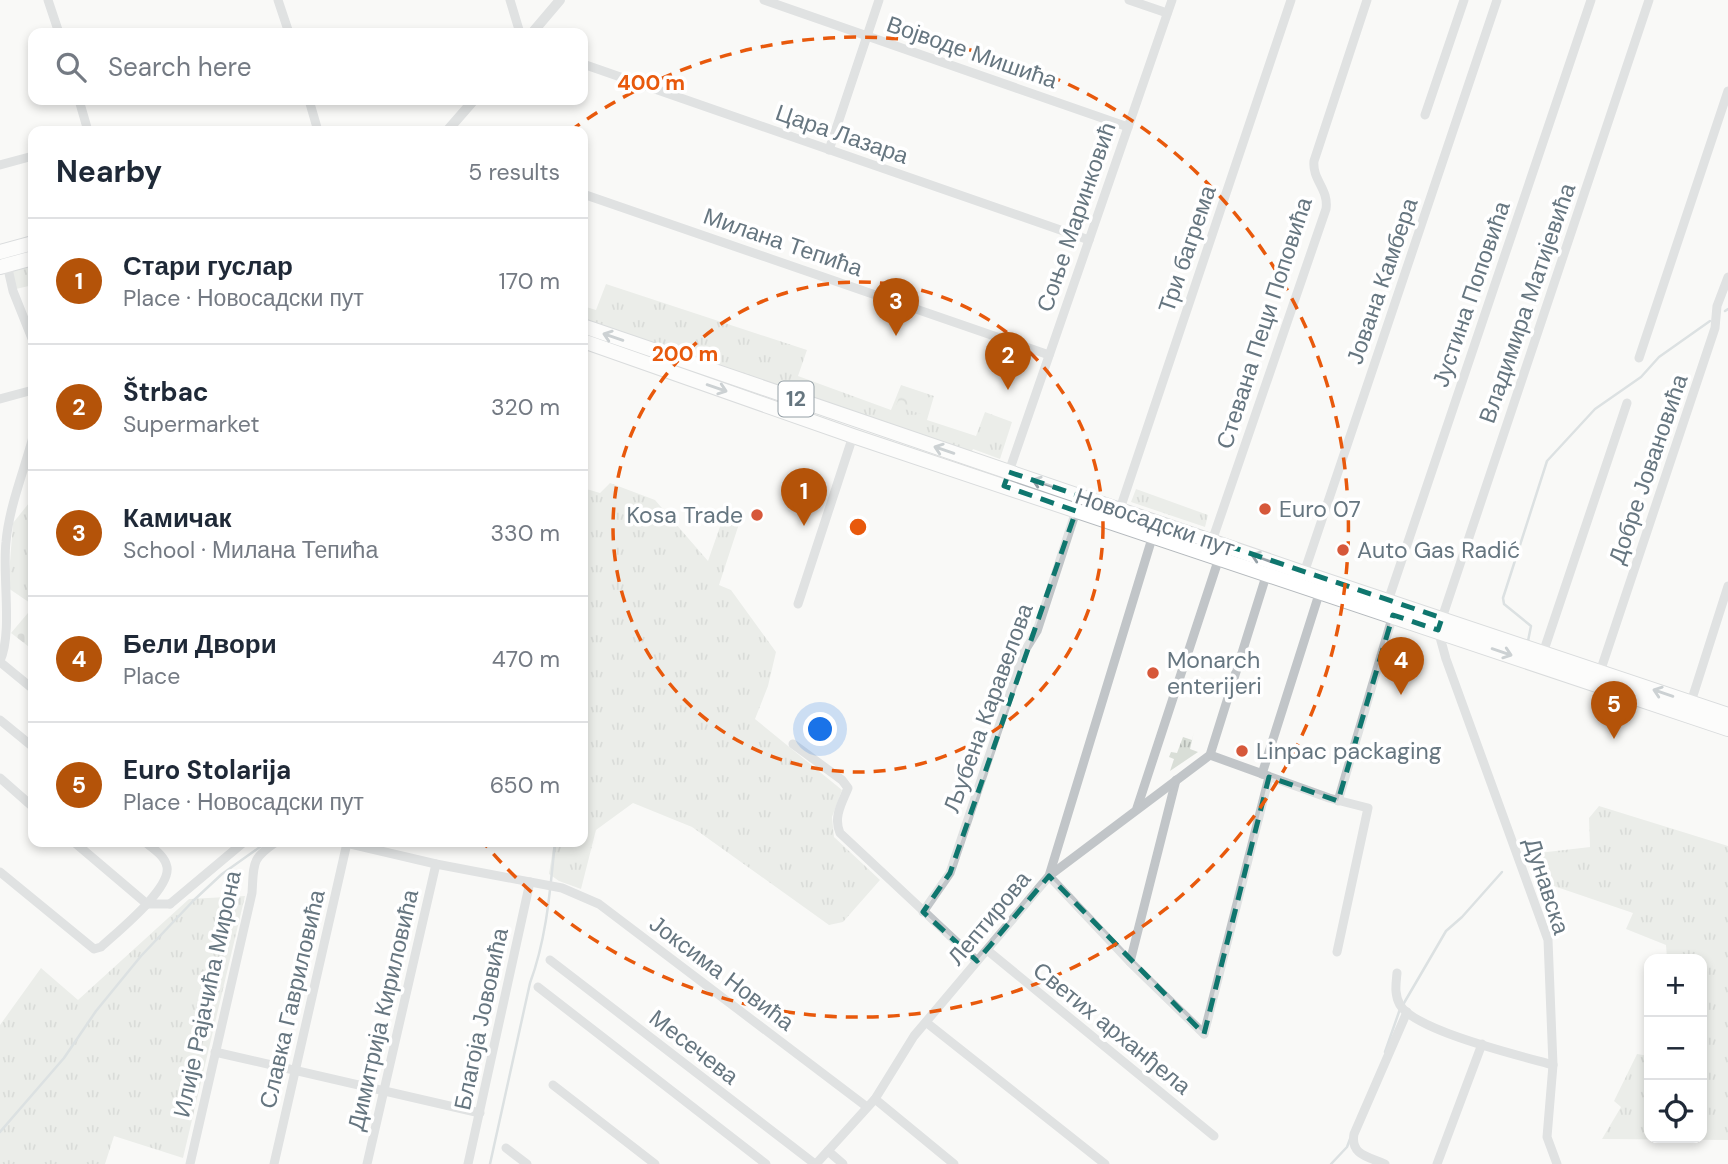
<!DOCTYPE html>
<meta charset="utf-8">
<style>
body{margin:0;font-family:"DM Sans",sans-serif;background:#f2f2f3;color:#1f2937}
.controls{position:absolute;right:21px;bottom:21px;display:grid;overflow:hidden;border-radius:14px;box-shadow:0 4px 10px #0003}
.controls button{width:63px;height:63px;display:grid;place-items:center;padding:0;border:0;border-bottom:2px solid #e0e1e3;background:#fff;color:#1f2937;font:35px sans-serif}
.you{position:absolute;left:821px;top:730px;width:24px;height:24px;margin:-18px;border:5px solid #fff;border-radius:50%;background:#1a73e8;box-shadow:0 0 0 10px #1a73e833}
.badge{display:grid;place-items:center;width:46px;height:46px;border-radius:50%;background:#b45309;color:#fff;font-size:23px;font-weight:700}
.pin{position:absolute;translate:-50% -58px;filter:drop-shadow(0 2px 4px #0008)}
.pin::after{content:'';position:absolute;top:37px;width:24px;height:21px;background:inherit;clip-path:polygon(0 0,100% 0,50% 100%)}
.list{margin:0;padding:0;list-style:none}
h2{display:flex;justify-content:space-between;align-items:center;height:91px;margin:0;padding:0 28px;font-size:30px}
h2 small{font-size:23px;font-weight:400;color:#747a83}
.list li{display:grid;grid-template-columns:46px 1fr auto;gap:21px;align-items:center;box-sizing:border-box;height:126px;padding:0 28px;border-top:2px solid #e0e1e3}
.list b{display:block;font-size:26px;white-space:nowrap}
.list p{margin:0;font-size:23px;white-space:nowrap;color:#747a83}
.list em{font-size:23px;font-style:normal;color:#747a83}
.icon{flex:none;width:38px;height:38px;fill:none;stroke:currentColor;stroke-width:2;stroke-linecap:round;stroke-linejoin:round}
.map{position:relative;flex:none;width:1728px;height:1164px;overflow:hidden}
.search{position:absolute;background:#fff;box-shadow:0 4px 10px #0003;left:28px;top:28px;width:560px;height:77px;display:flex;align-items:center;gap:18px;box-sizing:border-box;padding:0 24px;border-radius:14px;color:#747a83;font-size:26px}
.panel{position:absolute;background:#fff;box-shadow:0 4px 10px #0003;left:28px;top:126px;width:560px;height:721px;border-radius:14px}
.map>svg:first-child{display:block}
.grass{fill:url(#grass-tufts)}
.cemetery{fill:url(#cemetery-stones)}
.park{fill:url(#park-crowns)}
.lines{fill:none;stroke-linecap:round;stroke-linejoin:round}
.stream{stroke:#b8c3c7;stroke-width:2.5}
.primary-casing{stroke:#b4b9bd;stroke-width:16}
.minor{stroke:#c1c5c8;stroke-width:9}
.tertiary{stroke:#c1c5c8;stroke-width:10}
.primary{stroke:#fff;stroke-width:14}
.oneway{stroke:#949fa6}
.marked{fill:none;stroke:#0f766e;stroke-width:5;stroke-dasharray:14 9;stroke-linejoin:round}
.ring{fill:none;stroke:#e8590c;stroke-width:3.5;stroke-dasharray:12 9}
.poi-dot{fill:#d6583a;stroke:#fff;stroke-width:2.5}
.labels{text-anchor:middle;dominant-baseline:central;stroke-width:7;stroke-linejoin:round;paint-order:stroke}
.shield{fill:#fff;stroke:#949fa6;stroke-width:2}
.shield-label{font-size:21px;font-weight:bold;fill:#667680}
.street-label{font-size:23px;fill:#667680;stroke:#fff}
.poi-label{font-size:23px;fill:#667680;stroke:#fff;text-anchor:start}
.centre{fill:#e8590c;stroke:#fff;stroke-width:3.5}
.ring-label{font-size:21px;text-anchor:middle;font-weight:bold;fill:#e8590c;stroke:#fff;stroke-width:7;stroke-linejoin:round;paint-order:stroke}
</style>
<div class="map">
<svg width="1728" height="1164" viewBox="0 0 1728 1164">
<defs>
<pattern id="grass-tufts" width="24" height="20" patternUnits="userSpaceOnUse" patternTransform="scale(1.75)"><rect width="24" height="20" fill="#d9ded7"/><path d="M3 7l-1-3M5 7V3M7 7l1-3M15 17l-1-3M17 17v-4M19 17l1-3" fill="none" stroke="#b4b9b4"/></pattern>
<pattern id="cemetery-stones" width="16" height="16" patternUnits="userSpaceOnUse" patternTransform="scale(1.75)"><rect width="16" height="16" fill="#d9ded7"/><path d="M2 7V4a2 2 0 0 1 4 0v3zM10 15v-3a2 2 0 0 1 4 0v3z" fill="#b4b9b4"/></pattern>
<pattern id="park-crowns" width="20" height="18" patternUnits="userSpaceOnUse" patternTransform="scale(1.75)"><rect width="20" height="18" fill="#d9ded7"/><path d="M2 6a3 3 0 1 1 6 0M12 15a3 3 0 1 1 6 0" fill="none" stroke="#b4b9b4"/></pattern>
</defs>
<rect width="100%" height="100%" fill="#f9f9f7"/>
<g class="grass">
<path d="M33,262v23l-17,4 -5,-21z"/>
<path d="M606,284l201,66 -9,26 93,34 10,-25 33,11 -7,24 49,16 9,-24 27,10 -12,37 -27,-10 -2,4 -388,-133v-14l13,4z"/>
<path d="M610,483l45,17 53,61 15,-43 16,6 -20,61 12,5 45,62 -8,34 -13,33 87,71 -10,27 2,20 46,43 -37,42 -14,3 -137,-98 -59,-24 -37,27 -15,59 -22,-8 -10,-7 5,-32h29v-354l17,5z"/>
<path d="M1136,489l72,26 -3,12 -74,-25z"/>
<path d="M33,498v107l-25,-17 5,-65z"/>
<path d="M1194,732l-4,17 8,3 -28,19 4,-12 -5,-2 2,-5 6,1 6,-16 9,3z"/>
<path d="M1599,806l129,40v294l-126,-1 19,-32 -7,-6 23,-47 12,2v82h53v-179h-35l-1,-14 -40,-16 7,-16 -91,-31 -12,-28 60,-7 -1,-29z"/>
<path d="M245,896l-62,262 -69,-22 -9,28h-105v-139l41,-57 37,32 111,-101z"/>
</g>
<path class="cemetery" d="M33,607v43l-22,-17z"/>
<path class="park" d="M902,389l24,9 -5,16 -25,-8z"/>
<g class="lines">
<g class="stream">
<path d="M1725,311l3,-2"/>
<path d="M1528,641l3,-15 -27,-22 -1,-6 44,-137 48,-52 46,-32 18,-20 51,-36"/>
<path d="M1404,1003l42,-72 16,-14 40,-45"/>
<path d="M1385,1052l15,-43"/>
<path d="M0,1132l64,-74 32,-47 45,-55 53,-56 28,-26 45,-32"/>
<path d="M490,1164l40,-181c17,-46 20,-93 25,-141"/>
<path d="M1331,1164l16,-17 3,-8"/>
</g>
<g class="primary-casing">
<g id="primary">
<path d="M0,252l33,-9"/>
<path d="M0,267l33,-9"/>
<path d="M583,326l721,247 424,142"/>
<path d="M583,341l270,95 875,293"/>
</g>
</g>
<g class="minor">
<path d="M48,0l11,33"/>
<path d="M278,0l11,33"/>
<path d="M510,0l10,33"/>
<path d="M764,0l364,127"/>
<path d="M1129,0l38,13"/>
<path d="M583,64l506,176"/>
<path d="M79,100l9,31"/>
<path d="M309,100l9,31"/>
<path d="M1425,115l39,-115"/>
<path d="M829,150l50,-150"/>
<path d="M0,165l33,-9"/>
<path d="M583,194l466,161"/>
<path d="M6,260l7,31 20,50"/>
<path d="M1639,358l89,-267"/>
<path d="M0,399l33,-9"/>
<path d="M1004,486l168,-486"/>
<path d="M1120,509l171,-509"/>
<path d="M1212,541l114,-332c3,-20 -14,-29 -12,-48l53,-161"/>
<path d="M1304,573l193,-573"/>
<path d="M1388,601l203,-601"/>
<path d="M798,604l55,-168"/>
<path d="M1543,653l84,-250"/>
<path d="M0,661c13,-29 2,-86 6,-119 3,-35 18,-71 27,-105"/>
<path d="M0,662l33,27"/>
<path d="M1600,672l115,-344 2,-22 11,-29"/>
<path d="M1691,702l37,-116"/>
<path d="M0,720l33,27"/>
<path d="M793,744l49,36 6,8c-6,15 -15,29 -8,45l137,128"/>
<path d="M1210,755l119,43 39,10 -31,144"/>
<path d="M1262,774l58,-183"/>
<path d="M0,778l33,29"/>
<path d="M1338,801l55,-186"/>
<path d="M1137,808l82,-250"/>
<path d="M74,842l73,62h23"/>
<path d="M342,842l94,22 126,24 37,16 268,203"/>
<path d="M0,872l94,77 7,-2c16,-15 70,-58 66,-80 -2,-11 -13,-18 -22,-25"/>
<path d="M170,904l74,-62"/>
<path d="M923,912l27,-39 74,-221 13,-21 39,-120"/>
<path d="M987,950l227,186"/>
<path d="M550,960l265,204"/>
<path d="M1130,962l46,-182"/>
<path d="M1397,973c-1,11 -3,21 3,32 16,26 121,51 153,60"/>
<path d="M538,987l228,177"/>
<path d="M927,1023l178,141"/>
<path d="M1204,1034l-74,-72 -81,-86 161,-121 57,-182"/>
<path d="M1204,1034l65,-257"/>
<path d="M215,1052l265,61"/>
<path d="M553,1085l102,79"/>
<path d="M875,1099l79,65"/>
<path d="M506,1148l21,16"/>
<path d="M828,1151l15,13"/>
<path d="M190,1164l62,-271c2,-30 -1,-34 24,-51"/>
<path d="M274,1164l73,-321"/>
<path d="M367,1164l69,-300"/>
<path d="M468,1164l62,-282"/>
<path d="M816,1164l59,-65 39,-63 135,-160 104,-341"/>
<path d="M1385,1164c-16,-7 -35,-9 -31,-30l53,-122"/>
<path d="M1437,1164l45,-120"/>
<path d="M1557,1164l-10,-27 6,-72 -5,-125 -102,-281 -8,-29 211,-630"/>
</g>
<g class="tertiary">
<path d="M532,33l28,-33"/>
<path d="M447,131l27,-31"/>
</g>
<use href="#primary" class="primary"/>
</g>
<defs><path id="oneway-shaft" d="M-6 0H5M1.5-3L5.5 0L1.5 3" fill="none" stroke-width="1.6" stroke-linecap="round" stroke-linejoin="round" transform="scale(1.75)"/></defs>
<g class="oneway">
<use href="#oneway-shaft" transform="translate(613 337) rotate(-161)"/>
<use href="#oneway-shaft" transform="translate(717 388) rotate(19)"/>
<use href="#oneway-shaft" transform="translate(944 450) rotate(-161)"/>
<use href="#oneway-shaft" transform="translate(1042 483) rotate(-161)"/>
<use href="#oneway-shaft" transform="translate(1261 558) rotate(-160)"/>
<use href="#oneway-shaft" transform="translate(1502 652) rotate(19)"/>
<use href="#oneway-shaft" transform="translate(1663 693) rotate(-161)"/>
</g>
<path d="M0 0H1728V1164H0ZM1009,472l433,146 -4,12 -45,-15 -55,186 -69,-24 -65,257 -155,-158 -72,85 -54,-49 27,-39 126,-362 -72,-25z" fill="#f9f9f7" fill-opacity=".55" fill-rule="evenodd"/>
<path class="marked" d="M1009,472l433,146 -4,12 -45,-15 -55,186 -69,-24 -65,257 -155,-158 -72,85 -54,-49 27,-39 126,-362 -72,-25z"/>
<g class="ring">
<circle cx="858" cy="527" r="245"/>
<path d="M570 131A490 490 0 1 1 483 842"/>
</g>
<g class="poi-dot">
<circle cx="1265" cy="509" r="7"/>
<circle cx="757" cy="515" r="7"/>
<circle cx="1343" cy="550" r="7"/>
<circle cx="1153" cy="673" r="7"/>
<circle cx="1242" cy="751" r="7"/>
</g>
<g class="labels">
<rect class="shield" x="778.5" y="381.5" width="35" height="35" rx="5"/>
<g class="shield-label">
<text x="796" y="399">12</text>
</g>
<g class="street-label">
<text transform="translate(972 52) rotate(19)">Војводе Мишића</text>
<text transform="translate(842 134) rotate(19)">Цара Лазара</text>
<text transform="translate(1076 217) rotate(-71)">Соње Маринковић</text>
<text transform="translate(783 242) rotate(19)">Милана Тепића</text>
<text transform="translate(1187 249) rotate(-71)">Три багрема</text>
<text transform="translate(1382 281) rotate(-71)">Јована Камбера</text>
<text transform="translate(1471 294) rotate(-71)">Јустина Поповића</text>
<text transform="translate(1527 303) rotate(-71)">Владимира Матијевића</text>
<text transform="translate(1264 323) rotate(-72)">Стевана Пеци Поповића</text>
<text transform="translate(1648 469) rotate(-71)">Добре Јовановића</text>
<text transform="translate(1155 522) rotate(19)">Новосадски пут</text>
<text transform="translate(988 708) rotate(-70)">Љубена Каравелова</text>
<text transform="translate(1547 886) rotate(72)">Дунавска</text>
<text transform="translate(989 918) rotate(-50)">Лептирова</text>
<text transform="translate(722 973) rotate(37)">Јоксима Новића</text>
<text transform="translate(207 994) rotate(-78)">Илије Рајачића Мирона</text>
<text transform="translate(292 999) rotate(-77)">Славка Гавриловића</text>
<text transform="translate(383 1010) rotate(-77)">Димитрија Кириловића</text>
<text transform="translate(481 1019) rotate(-78)">Благоја Јововића</text>
<text transform="translate(1112 1028) rotate(39)">Светих арханђела</text>
<text transform="translate(694 1047) rotate(38)">Месечева</text>
</g>
<g class="poi-label">
<text x="1279" y="509">Euro 07</text>
<text x="743" y="515" text-anchor="end">Kosa Trade</text>
<text x="1357" y="550">Auto Gas Radić</text>
<text x="1167" y="660">Monarch<tspan x="1167" dy="26">enterijeri</tspan></text>
<text x="1256" y="751">Linpac packaging</text>
</g>
</g>
<circle cx="858" cy="527" r="10" class="centre"/>
<g class="ring-label">
<text x="651" y="90">400 m</text>
<text x="685" y="361">200 m</text>
</g>
</svg>
<div class="controls">
<button>+</button>
<button>−</button>
<button><svg class="icon" aria-label="locate" viewBox="0 0 24 24"><circle cx="12" cy="12" r="6"/><path d="M12 2v4M12 18v4M2 12h4M18 12h4"/></svg></button>
</div>
<div class="you"></div>
<div class="pin badge" style="left:804px;top:526px">1</div>
<div class="pin badge" style="left:1008px;top:390px">2</div>
<div class="pin badge" style="left:896px;top:336px">3</div>
<div class="pin badge" style="left:1401px;top:695px">4</div>
<div class="pin badge" style="left:1614px;top:739px">5</div>
<div class="search"><svg class="icon" aria-label="search" viewBox="0 0 24 24"><circle cx="10" cy="10" r="6"/><path d="M15 15l6 6"/></svg>Search here</div>
<section class="panel">
<h2>Nearby<small>5 results</small></h2>
<ul class="list">
<li><span class="badge">1</span><div><b>Стари гуслар</b><p>Place · Новосадски пут</p></div><em>170 m</em></li>
<li><span class="badge">2</span><div><b>Štrbac</b><p>Supermarket</p></div><em>320 m</em></li>
<li><span class="badge">3</span><div><b>Камичак</b><p>School · Милана Тепића</p></div><em>330 m</em></li>
<li><span class="badge">4</span><div><b>Бели Двори</b><p>Place</p></div><em>470 m</em></li>
<li><span class="badge">5</span><div><b>Euro Stolarija</b><p>Place · Новосадски пут</p></div><em>650 m</em></li>
</ul>
</section>
</div>
